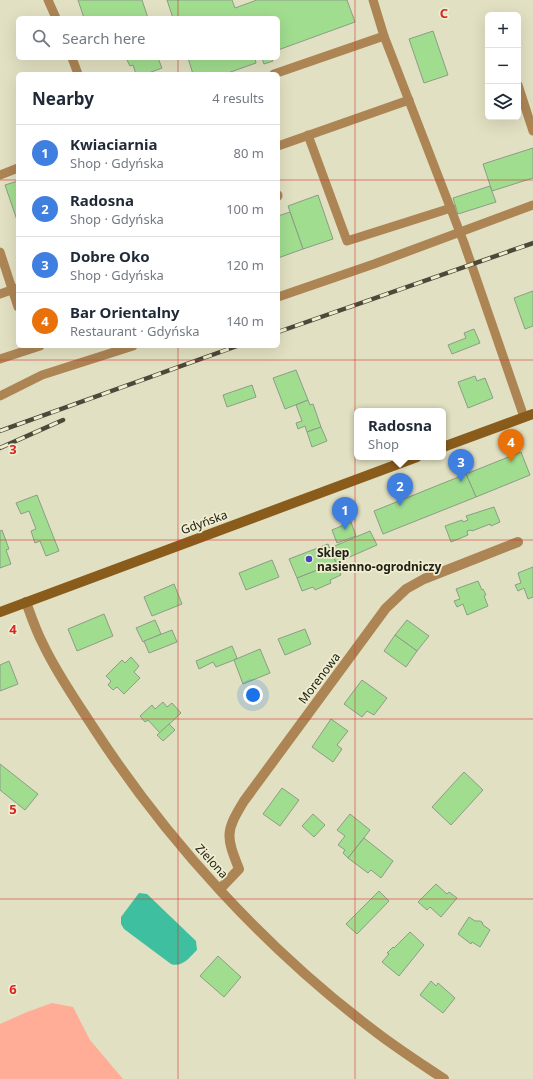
<!DOCTYPE html>
<meta charset="utf-8">
<style>
body{margin:0;font-family:"Noto Sans",sans-serif;background:#f2f2f3;color:#1f2937}
.controls{position:absolute;right:12px;top:12px;display:grid;overflow:hidden;border-radius:6px;box-shadow:0 4px 16px #0002}
.controls button{width:36px;height:36px;display:grid;place-items:center;padding:0;border:0;border-bottom:1px solid #e0e1e3;background:#fff;color:#1f2937;font:20px sans-serif}
.you{position:absolute;left:253px;top:695px;width:14px;height:14px;margin:-10px;border:3px solid #fff;border-radius:50%;background:#1a73e8;box-shadow:0 0 0 6px #1a73e833}
.badge{display:grid;place-items:center;width:26px;height:26px;border-radius:50%;background:#1a73e8;color:#fff;font-size:13px;font-weight:700}
.pin{position:absolute;translate:-50% -33px;filter:drop-shadow(0 1px 2px #0008)}
.pin::after{content:'';position:absolute;top:21px;width:14px;height:12px;background:inherit;clip-path:polygon(0 0,100% 0,50% 100%)}
.popup{position:absolute;left:354px;top:408px;width:92px;height:52px;box-sizing:border-box;display:grid;place-content:center;border-radius:6px;background:#fff;filter:drop-shadow(0 1px 3px #0005);font-size:13px;white-space:nowrap;color:#747a83}
.popup b{font-size:15px;color:#1f2937}
.popup::after{content:'';position:absolute;left:50%;top:100%;margin-left:-8px;border:8px solid transparent;border-top-color:#fff}
.list{margin:0;padding:0;list-style:none}
h2{display:flex;justify-content:space-between;align-items:center;height:52px;margin:0;padding:0 16px;font-size:17px}
h2 small{font-size:13px;font-weight:400;color:#747a83}
.list li{display:grid;grid-template-columns:26px 1fr auto;gap:12px;align-items:center;box-sizing:border-box;height:56px;padding:0 16px;border-top:1px solid #e0e1e3}
.list b{display:block;font-size:15px;white-space:nowrap}
.list p{margin:0;font-size:13px;white-space:nowrap;color:#747a83}
.list em{font-size:13px;font-style:normal;color:#747a83}
.icon{flex:none;width:22px;height:22px;fill:none;stroke:currentColor;stroke-width:2;stroke-linecap:round;stroke-linejoin:round}
.map{position:relative;flex:none;width:533px;height:1079px;overflow:hidden}
.search{position:absolute;background:#fff;box-shadow:0 4px 16px #0002;left:16px;top:16px;width:264px;height:44px;display:flex;align-items:center;gap:10px;box-sizing:border-box;padding:0 14px;border-radius:6px;color:#747a83;font-size:15px}
.panel{position:absolute;background:#fff;box-shadow:0 4px 16px #0002;left:16px;top:72px;width:264px;height:276px;border-radius:6px}
.map>svg:first-child{display:block}
.green{fill:#ffad96}
.water{fill:#3ebf9f}
.building{fill:#a1dd8f;stroke:#8b9d86}
.lines{fill:none;stroke-linecap:round;stroke-linejoin:round}
.service{stroke:#ad8555;stroke-width:9}
.minor{stroke:#ad8555;stroke-width:10}
.secondary{stroke:#8a5c1b;stroke-width:10}
.rail-casing{stroke:#4a493a;stroke-width:4.5}
.rail{stroke:#efedcf;stroke-width:3;stroke-dasharray:9;stroke-linecap:butt}
.grid{fill:none;stroke:#d62828;stroke-width:1;stroke-opacity:0.55}
.poi-dot{fill:#4145ba;stroke:#efedcf;stroke-width:1.5}
.labels{text-anchor:middle;dominant-baseline:central;stroke-width:3.5;stroke-linejoin:round;paint-order:stroke}
.street-label{font-size:12px;fill:#212015;stroke:#efedcf}
.poi-label{font-size:12px;font-weight:bold;fill:#212015;stroke:#efedcf;text-anchor:start}
.grid-label{font-size:13px;text-anchor:middle;font-weight:bold;fill:#d62828;stroke:#efedcf;stroke-width:3.5;stroke-linejoin:round;paint-order:stroke}
</style>
<div class="map">
<svg width="533" height="1079" viewBox="0 0 533 1079">
<rect width="100%" height="100%" fill="#e2e0c2"/>
<path class="green" d="M52,1003l21,4 17,33 33,39h-123v-55l27,-12z"/>
<path class="water" d="M139,893l8,1 49,47 1,9c-7,7 -15,18 -26,14l-47,-35 -3,-5v-7z"/>
<g class="building">
<path d="M78,0h64l6,18h-64z"/>
<path d="M167,0h65l3,8 22,-8h90l8,22 -77,28v-32h-105z"/>
<path d="M433,31l15,44 -24,8 -15,-44z"/>
<path d="M126,58h32l4,10 -16,6h-10l-3,-9 -3,1z"/>
<path d="M188,58h67l1,5 -31,11h-32z"/>
<path d="M262,58h10l1,3 -9,3z"/>
<path d="M533,148v30l-41,13 -9,-27z"/>
<path d="M18,181v42l-13,-38z"/>
<path d="M490,186l6,16 -38,12 -5,-16z"/>
<path d="M318,195l15,44 -30,10 -15,-43z"/>
<path d="M290,212l13,37 -25,9v-42z"/>
<path d="M533,291v35l-8,3 -11,-31z"/>
<path d="M474,329l6,14 -28,11 -4,-9 18,-7 -2,-5z"/>
<path d="M296,370l12,30 -23,9 -12,-31z"/>
<path d="M475,376l2,5 8,-3 8,20 -25,10 -10,-26z"/>
<path d="M252,385l4,12 -29,10 -4,-12z"/>
<path d="M308,400l2,5 3,-1 8,23 -14,5 -2,-6 -7,3 -2,-6 6,-2 -6,-16z"/>
<path d="M321,427l6,14 -15,6 -5,-15z"/>
<path d="M521,452l9,23 -54,22 -10,-23z"/>
<path d="M466,474l10,23 -93,37 -9,-23z"/>
<path d="M37,495l22,56 -13,5 -6,-15 -5,2 -4,-12 5,-2 -7,-18 -8,3 -5,-11z"/>
<path d="M494,507l6,15 -9,4 -1,-2 -18,7 -1,-1 -4,1 1,4 -17,7 -6,-16 17,-6 1,2 5,-2 -2,-4z"/>
<path d="M351,522l5,14 -19,7 -5,-13z"/>
<path d="M2,530l7,19 -3,1 5,14 -11,4v-37z"/>
<path d="M370,531l7,14 -41,18 -6,-15z"/>
<path d="M328,544l8,19 -39,15 -8,-19z"/>
<path d="M272,560l7,17 -33,13 -7,-17z"/>
<path d="M336,563l5,12 -11,5 1,3 -16,7 -2,-3 -11,4 -5,-13z"/>
<path d="M533,567v30l-5,2 -4,-11 -6,3 -3,-6 6,-2 -3,-10z"/>
<path d="M478,581l4,9 1,-1 3,6 -2,1 4,10 -21,9 -4,-11 -6,3 -3,-6 6,-2 -4,-10z"/>
<path d="M174,584l8,20 -30,12 -8,-19z"/>
<path d="M104,614l9,22 -36,15 -9,-22z"/>
<path d="M155,620l6,14 -18,8 -7,-14z"/>
<path d="M407,620l22,16 -12,15 -22,-16z"/>
<path d="M305,629l6,15 -26,11 -7,-16z"/>
<path d="M172,630l5,12 -28,11 -5,-12z"/>
<path d="M395,635l22,16 -11,16 -22,-16z"/>
<path d="M232,646l5,12 -3,2 -18,7 -3,-5 -14,7 -3,-8z"/>
<path d="M260,649l10,24 -27,11 -9,-24z"/>
<path d="M131,657l8,9 -5,6 6,6 -16,16 -7,-7 -4,3 -5,-5 3,-4 -5,-5 16,-16 3,3z"/>
<path d="M9,661l9,23 -18,7v-26z"/>
<path d="M362,680l25,18 -13,17 -7,-4 -5,6 -18,-13z"/>
<path d="M163,702l4,5 5,-4 9,10 -21,20 -12,-13 -3,2 -5,-6 12,-11 3,4z"/>
<path d="M331,719l17,12 -11,14 5,4 -9,13 -21,-15z"/>
<path d="M169,724l6,6 -12,11 -6,-6z"/>
<path d="M0,764l38,30 -13,16 -25,-20z"/>
<path d="M464,772l19,18 -32,35 -19,-18z"/>
<path d="M282,788l17,12 -19,26 -17,-12z"/>
<path d="M313,814l12,11 -11,12 -12,-11z"/>
<path d="M350,814l20,16 -22,28 -5,-5 2,-3 -7,-5 7,-9 -8,-6z"/>
<path d="M364,838l29,23 -12,17 -10,-8 -3,3 -20,-15z"/>
<path d="M436,884l11,10 2,-2 8,6 -16,19 -11,-10 -3,3 -9,-8z"/>
<path d="M379,891l10,10 -32,33 -11,-10z"/>
<path d="M469,917l6,4h5l2,1 1,3 7,5 -10,17 -8,-5 -1,2 -13,-10z"/>
<path d="M410,932l14,13 -25,31 -17,-14 7,-8 -2,-1 6,-6 1,1z"/>
<path d="M218,956l23,21 -17,20 -24,-21z"/>
<path d="M431,981l5,5 2,-3 17,15 -12,15 -23,-18z"/>
</g>
<g class="lines">
<g class="service">
<path d="M48,0l8,18"/>
<path d="M373,0l11,36 80,207 60,174"/>
<path d="M72,58l6,16"/>
<path d="M274,74l110,-38"/>
<path d="M518,85l15,46"/>
<path d="M308,135l39,106 104,-33"/>
<path d="M278,146l131,-46"/>
<path d="M0,175l18,-7"/>
<path d="M278,195v1"/>
<path d="M0,252l18,55"/>
<path d="M0,294l17,-6"/>
<path d="M278,297l96,-33 159,-59"/>
<path d="M0,359l40,-13"/>
<path d="M0,396l42,-21 91,-29"/>
</g>
<g class="minor">
<path d="M26,602c5,14 10,29 17,42 14,30 34,58 52,86 73,112 170,218 277,299 23,18 48,34 72,50"/>
<path d="M220,889l19,-20c-13,-33 -14,-37 5,-68l142,-193 20,-19 18,-10 94,-37"/>
</g>
<g class="secondary">
<path d="M443,447l90,-33"/>
<path d="M0,612l417,-155"/>
</g>
<g class="rail-casing">
<g id="rail">
<path d="M278,332l255,-89"/>
<path d="M0,431l237,-85"/>
<path d="M0,448l63,-28"/>
</g>
</g>
<use href="#rail" class="rail"/>
</g>
<path class="grid" d="M178,0v18M355,0v1079M178,58v16M0,180h18M278,180h255M178,346v733M0,360h533M0,540h533M0,719h533M0,899h533"/>
<circle class="poi-dot" cx="309" cy="559" r="4"/>
<g class="labels">
<g class="street-label">
<text transform="translate(204 522) rotate(-20)">Gdyńska</text>
<text transform="translate(319 678) rotate(-53)">Morenowa</text>
<text transform="translate(212 861) rotate(48)">Zielona</text>
</g>
<g class="poi-label">
<text x="317" y="552">Sklep<tspan x="317" dy="14">nasienno-ogrodniczy</tspan></text>
</g>
</g>
<g class="grid-label">
<text x="444" y="18">C</text>
<text x="13" y="454">3</text>
<text x="13" y="634">4</text>
<text x="13" y="814">5</text>
<text x="13" y="994">6</text>
</g>
</svg>
<div class="controls">
<button>+</button>
<button>−</button>
<button><svg class="icon" aria-label="layers" viewBox="0 0 24 24"><path d="M12 4l9 5-9 5-9-5zM3 14l9 5 9-5"/></svg></button>
</div>
<div class="you"></div>
<div class="pin badge" style="left:345px;top:530px;background:#3f7fe0">1</div>
<div class="pin badge" style="left:400px;top:506px;background:#3f7fe0">2</div>
<div class="popup"><b>Radosna</b>Shop</div>
<div class="pin badge" style="left:461px;top:482px;background:#3f7fe0">3</div>
<div class="pin badge" style="left:511px;top:462px;background:#e8710a">4</div>
<div class="search"><svg class="icon" aria-label="search" viewBox="0 0 24 24"><circle cx="10" cy="10" r="6"/><path d="M15 15l6 6"/></svg>Search here</div>
<section class="panel">
<h2>Nearby<small>4 results</small></h2>
<ul class="list">
<li><span class="badge" style="background:#3f7fe0">1</span><div><b>Kwiaciarnia</b><p>Shop · Gdyńska</p></div><em>80 m</em></li>
<li><span class="badge" style="background:#3f7fe0">2</span><div><b>Radosna</b><p>Shop · Gdyńska</p></div><em>100 m</em></li>
<li><span class="badge" style="background:#3f7fe0">3</span><div><b>Dobre Oko</b><p>Shop · Gdyńska</p></div><em>120 m</em></li>
<li><span class="badge" style="background:#e8710a">4</span><div><b>Bar Orientalny</b><p>Restaurant · Gdyńska</p></div><em>140 m</em></li>
</ul>
</section>
</div>
